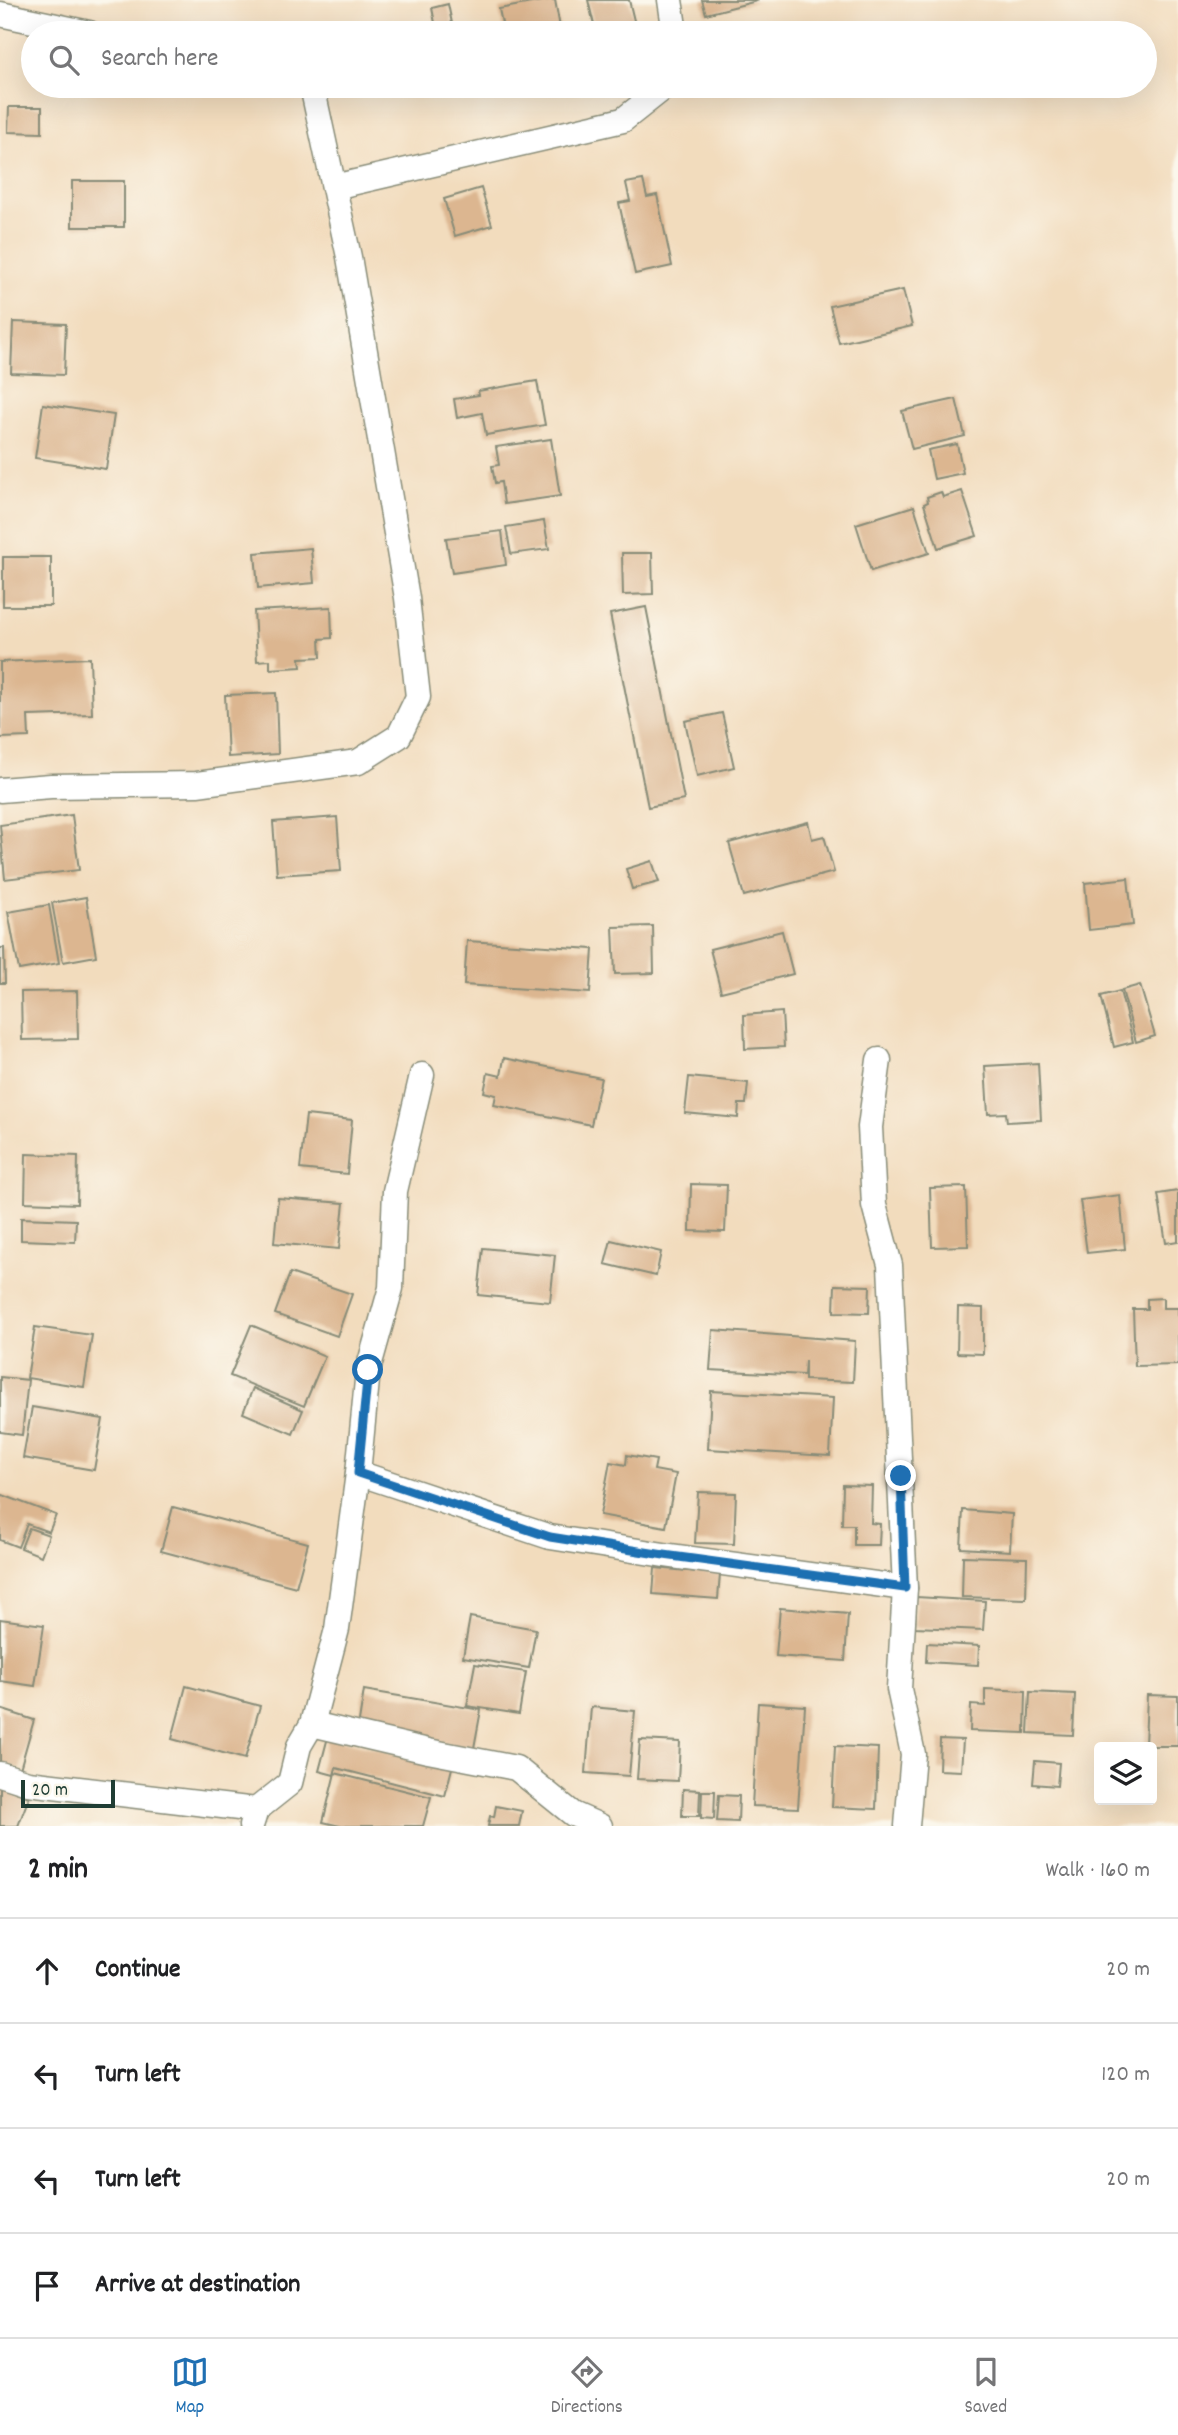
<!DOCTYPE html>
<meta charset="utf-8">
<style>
body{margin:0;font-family:Dekko,sans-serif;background:#f6f6f6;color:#202124}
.controls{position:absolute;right:21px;bottom:21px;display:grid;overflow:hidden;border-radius:7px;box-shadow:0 7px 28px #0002}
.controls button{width:63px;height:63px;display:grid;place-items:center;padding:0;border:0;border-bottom:2px solid #e0e0e0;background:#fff;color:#202124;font:35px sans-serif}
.scale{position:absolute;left:21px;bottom:18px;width:94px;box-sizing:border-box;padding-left:7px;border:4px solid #1f3d34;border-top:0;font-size:19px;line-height:24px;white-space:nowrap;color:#1f3d34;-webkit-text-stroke:5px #fbf7ec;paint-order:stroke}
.stop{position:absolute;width:21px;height:21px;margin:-16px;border:5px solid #1f6fb2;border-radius:50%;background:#fff}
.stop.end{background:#1f6fb2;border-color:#fff;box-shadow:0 2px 7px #0008}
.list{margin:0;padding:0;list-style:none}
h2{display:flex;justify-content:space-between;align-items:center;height:91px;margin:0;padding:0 28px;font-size:30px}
h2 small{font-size:23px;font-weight:400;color:#757577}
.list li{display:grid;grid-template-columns:46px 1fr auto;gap:21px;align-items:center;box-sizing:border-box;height:105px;padding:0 28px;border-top:2px solid #e0e0e0}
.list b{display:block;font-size:26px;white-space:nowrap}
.list em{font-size:23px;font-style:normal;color:#757577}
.icon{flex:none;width:38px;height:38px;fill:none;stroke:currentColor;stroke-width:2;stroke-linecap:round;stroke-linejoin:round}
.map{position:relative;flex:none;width:1178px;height:1826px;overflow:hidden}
.search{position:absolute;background:#fff;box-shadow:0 7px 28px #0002;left:21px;right:21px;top:21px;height:77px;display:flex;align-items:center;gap:18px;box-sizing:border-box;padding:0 24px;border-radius:38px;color:#757577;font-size:26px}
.sheet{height:511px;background:#fff}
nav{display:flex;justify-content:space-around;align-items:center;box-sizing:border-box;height:98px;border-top:2px solid #e0e0e0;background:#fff;font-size:19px;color:#757577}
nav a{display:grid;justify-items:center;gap:4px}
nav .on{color:#1f6fb2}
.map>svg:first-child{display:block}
.building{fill:#dcb690}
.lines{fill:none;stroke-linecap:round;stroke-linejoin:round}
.street-casing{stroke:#888c78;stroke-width:27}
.street{stroke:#fff;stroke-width:24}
.route{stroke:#1f6fb2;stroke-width:9}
</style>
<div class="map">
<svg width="1178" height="1826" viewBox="0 0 1178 1826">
<rect width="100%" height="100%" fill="#fbf7ec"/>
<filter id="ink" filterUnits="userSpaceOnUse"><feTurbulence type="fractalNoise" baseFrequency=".0143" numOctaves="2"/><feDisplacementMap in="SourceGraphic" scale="14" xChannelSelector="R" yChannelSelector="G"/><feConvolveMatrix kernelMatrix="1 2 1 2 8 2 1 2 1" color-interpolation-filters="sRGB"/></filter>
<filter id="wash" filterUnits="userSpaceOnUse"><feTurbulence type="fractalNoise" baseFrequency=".00686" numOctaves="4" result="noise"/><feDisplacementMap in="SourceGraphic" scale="28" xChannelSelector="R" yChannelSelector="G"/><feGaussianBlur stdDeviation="1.57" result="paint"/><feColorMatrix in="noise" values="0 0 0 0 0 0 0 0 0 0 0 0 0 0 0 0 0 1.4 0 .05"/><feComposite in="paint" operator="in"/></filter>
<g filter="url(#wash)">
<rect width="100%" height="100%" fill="#f2dcbd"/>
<g id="blocks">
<g class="building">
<path d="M548,0h7l6,33h-57l-5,-24z"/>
<path d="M588,0h41l8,33h-41z"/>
<path d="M702,0h54l1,1 -51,13z"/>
<path d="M448,4l6,29h-17l-5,-25z"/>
<path d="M756,24l1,9h-31l-1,-6z"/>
<path d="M9,107h33v26l-34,-1z"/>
<path d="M643,180l4,17 10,-2 15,71 -37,8 -16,-71 11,-2 -4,-18z"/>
<rect x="72" y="181" width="52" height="46"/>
<path d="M481,188l11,37 -37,11 -11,-37z"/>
<path d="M903,290l9,36 -73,17 -9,-37z"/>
<path d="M13,322l53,2 -2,51 -53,-2z"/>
<path d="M537,381l8,44 -59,10 -4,-22 -25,5 -3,-19 25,-4 -1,-4z"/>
<path d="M956,399l9,37 -53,13 -10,-38z"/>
<path d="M43,404l71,11 -8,54 -71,-11z"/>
<path d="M551,439l9,57 -56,8 -3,-22 -6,1 -3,-17 7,-1 -3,-18z"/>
<path d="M957,444l6,29 -29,6 -6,-29z"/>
<path d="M962,491l15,45 -39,12 -14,-44 4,-2 -1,-5 14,-5 2,5z"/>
<path d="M914,506l15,47 -58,18 -15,-47z"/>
<path d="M544,521l5,28 -38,5 -5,-27z"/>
<path d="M502,531l4,34 -54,8 -6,-35z"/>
<path d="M311,548l3,35 -56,5 -3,-35z"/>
<path d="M622,553h30l1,41 -30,1z"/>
<rect x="3" y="557" width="48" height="49"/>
<path d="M331,607l1,31 -12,1 1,18 -21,1 1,9 -31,2v-9l-13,1 -3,-50z"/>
<path d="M646,607l38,193 -36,7 -38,-193z"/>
<path d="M90,658l2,56 -64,2 1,21 -29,1v-76z"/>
<path d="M276,693l2,61 -50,3 -3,-62z"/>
<path d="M722,713l12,54 -37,9 -12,-55z"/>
<path d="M72,815l7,55 -74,9 -5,-54z"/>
<path d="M337,817l4,54 -64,4 -4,-53z"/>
<path d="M808,822l4,17 12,-3 10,36 -90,24 -15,-53z"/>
<path d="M652,861l7,21 -27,7 -6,-20z"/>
<path d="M1128,878l5,47 -44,5 -4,-47z"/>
<path d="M86,897l10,59 -33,6 -11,-59z"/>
<path d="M49,905l10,58 -40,7 -11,-58z"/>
<path d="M653,926l1,47 -39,1 -2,-47z"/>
<path d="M782,931l11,43 -72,18 -11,-43z"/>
<path d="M467,941l126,8 -3,44 -126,-8z"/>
<path d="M0,948h4l1,35h-5z"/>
<path d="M1140,985l15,51 -19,6 -14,-52z"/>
<path d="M77,991l1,48 -56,1 -1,-48z"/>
<path d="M1120,991l13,51 -19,5 -13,-51z"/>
<path d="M782,1012l2,35 -39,2 -1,-34z"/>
<path d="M504,1058l97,20 -10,47 -97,-20 2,-10 -12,-3 4,-19 13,3z"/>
<path d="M1038,1063l3,57 -34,2 -1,-9 -18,1 -3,-48z"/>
<path d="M689,1077l59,6 -2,21h-7l-1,14 -53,-5z"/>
<path d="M306,1115l46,5 -5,54 -47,-5z"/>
<path d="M26,1154l52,2 -1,48 -52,-2z"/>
<path d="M691,1184l36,1 -2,47 -35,-1z"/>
<path d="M966,1187l2,59 -36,1 -2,-59z"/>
<path d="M1178,1191v50l-12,2 -8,-49z"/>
<path d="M1120,1195l5,54 -38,4 -7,-53z"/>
<path d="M278,1198l66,5 -5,46 -65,-6z"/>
<path d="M21,1218l55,2 -1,22 -54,-2z"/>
<path d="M611,1240l50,12 -5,24 -51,-12z"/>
<path d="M483,1248l72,7 -5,47 -72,-7z"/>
<path d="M290,1273l62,21 -15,42 -62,-22z"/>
<path d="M835,1285l35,1 -1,27 -35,-1z"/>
<path d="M1163,1298v10h15v57l-43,1 -2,-57h14v-10z"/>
<path d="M958,1307l25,1v46l-26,-1z"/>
<path d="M251,1325l74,31 -21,50 -74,-30z"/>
<path d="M35,1327l57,8 -8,52 -57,-9z"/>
<path d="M713,1330l142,11 -2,41 -48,-2v-19l-1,14 -94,-5z"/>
<path d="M0,1377l28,3 -6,55 -22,-3z"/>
<path d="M253,1388l50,22 -10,24 -50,-21z"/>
<path d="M711,1391l122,7 -3,58 -122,-7z"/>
<path d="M32,1407l71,12 -9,51 -71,-12z"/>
<path d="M627,1455l29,5 -2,10 22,4 -10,53 -66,-12 10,-53 16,3z"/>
<path d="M843,1485l29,1 -1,37 9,1 -1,21h-25v-20h-12z"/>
<path d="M698,1492l38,1 -2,51 -39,-1z"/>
<path d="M0,1494l56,21 -7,17 -22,-8 -9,23 -18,-7z"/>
<path d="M173,1507l135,36 -12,44 -135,-36z"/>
<path d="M963,1510l49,4 -2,37 -49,-3z"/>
<path d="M29,1528l20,7 -8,21 -20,-8z"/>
<path d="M963,1556l64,2 -1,41 -64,-2z"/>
<path d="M655,1568l65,6 -2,25 -65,-5z"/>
<path d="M916,1597l69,4 -2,29 -68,-3z"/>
<path d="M780,1608l68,6 -3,47 -69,-5z"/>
<path d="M470,1617l66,12 -7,39 -66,-11z"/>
<path d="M0,1619l44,6 -9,61 -35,-5z"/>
<path d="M927,1643l52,3 -1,19 -52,-3z"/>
<path d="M475,1664l51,8 -7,42 -52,-8z"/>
<path d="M186,1686l74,20 -15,53 -73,-20z"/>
<path d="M985,1689l41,2 -1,42 -55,-2 1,-26 14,1z"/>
<path d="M364,1690l117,20 -7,38 -116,-20z"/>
<path d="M1030,1692l45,2 -2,41 -45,-2z"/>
<path d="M1147,1695l31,1v50h-33z"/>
<path d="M758,1703l47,3 -7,102 -46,-2z"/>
<path d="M591,1707l44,4 -6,65 -43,-3z"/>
<path d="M0,1709l34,11 -14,49 -20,-6z"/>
<path d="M328,1737l124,31 -7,28 -109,-28 -2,7 -15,-4z"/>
<path d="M940,1739l23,1 -2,31 -22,-1z"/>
<path d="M640,1740l40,2 -2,39 -41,-2z"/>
<path d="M835,1746l43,2 -2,61 -44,-2z"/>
<path d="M1035,1761l24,2 -2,23 -24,-2z"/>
<path d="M335,1773l96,24 -8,29h-83l-17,-4z"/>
<path d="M0,1786l29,11 -11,29h-18z"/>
<path d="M683,1789l17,1 -1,26h-17z"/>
<path d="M702,1791h13l-1,28 -13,-1z"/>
<path d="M719,1795l20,1 -1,26 -21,-1z"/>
<path d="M496,1806l26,5 -3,15h-31l2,-10 4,1z"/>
</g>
</g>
</g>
<g filter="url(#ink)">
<use href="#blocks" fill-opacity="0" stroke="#888c78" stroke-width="2"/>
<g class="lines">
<g class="street-casing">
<g id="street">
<path d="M670,0l5,33"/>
<path d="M0,14l89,19"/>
<path d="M334,187l289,-67 43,-34"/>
<path d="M0,790l51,-4 146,-2 161,-22 41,-26 19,-39 -11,-99 -58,-341 -37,-171"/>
<path d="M879,1060l-9,67 4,78 16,60 15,323 -6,101 14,65 -6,72"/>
<path d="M358,1473l192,64 114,18 241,33"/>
<path d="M312,1724l116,27 88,17 57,46 27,12"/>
<path d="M0,1774l28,9 228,27"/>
<path d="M251,1826l5,-16 34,-27 9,-37 13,-22 25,-95 21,-156 10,-103 23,-82 4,-97 27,-116"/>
</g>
</g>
<use href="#street" class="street"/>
</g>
</g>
<g class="lines" filter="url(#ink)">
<path class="route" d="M368,1370l-10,103 192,64 114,18 241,33 -4,-112"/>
</g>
</svg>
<div class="controls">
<button><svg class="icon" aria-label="layers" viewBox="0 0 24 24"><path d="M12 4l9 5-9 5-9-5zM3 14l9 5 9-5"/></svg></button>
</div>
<div class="scale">20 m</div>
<div class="stop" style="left:368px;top:1370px"></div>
<div class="stop end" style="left:901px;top:1476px"></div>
<div class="search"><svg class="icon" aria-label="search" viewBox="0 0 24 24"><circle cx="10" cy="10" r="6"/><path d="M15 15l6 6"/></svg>Search here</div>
</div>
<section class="sheet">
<h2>2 min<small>Walk · 160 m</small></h2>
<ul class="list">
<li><svg class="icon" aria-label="ahead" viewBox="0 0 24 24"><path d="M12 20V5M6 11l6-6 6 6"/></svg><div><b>Continue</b></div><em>20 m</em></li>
<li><svg class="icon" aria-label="left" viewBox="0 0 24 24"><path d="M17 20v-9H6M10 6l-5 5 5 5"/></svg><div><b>Turn left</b></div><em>120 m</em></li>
<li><svg class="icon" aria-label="left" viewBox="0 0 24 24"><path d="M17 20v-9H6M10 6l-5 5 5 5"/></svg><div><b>Turn left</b></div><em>20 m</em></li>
<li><svg class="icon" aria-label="arrive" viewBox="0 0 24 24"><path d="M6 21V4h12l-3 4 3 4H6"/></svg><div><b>Arrive at destination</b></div></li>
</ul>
</section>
<nav>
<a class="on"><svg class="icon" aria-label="map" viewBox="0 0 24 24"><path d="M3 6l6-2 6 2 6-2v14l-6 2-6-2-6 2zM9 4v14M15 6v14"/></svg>Map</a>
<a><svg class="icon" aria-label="directions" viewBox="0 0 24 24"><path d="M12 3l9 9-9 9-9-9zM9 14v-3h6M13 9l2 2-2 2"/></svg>Directions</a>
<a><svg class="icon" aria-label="saved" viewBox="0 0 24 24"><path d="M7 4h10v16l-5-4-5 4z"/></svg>Saved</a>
</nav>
